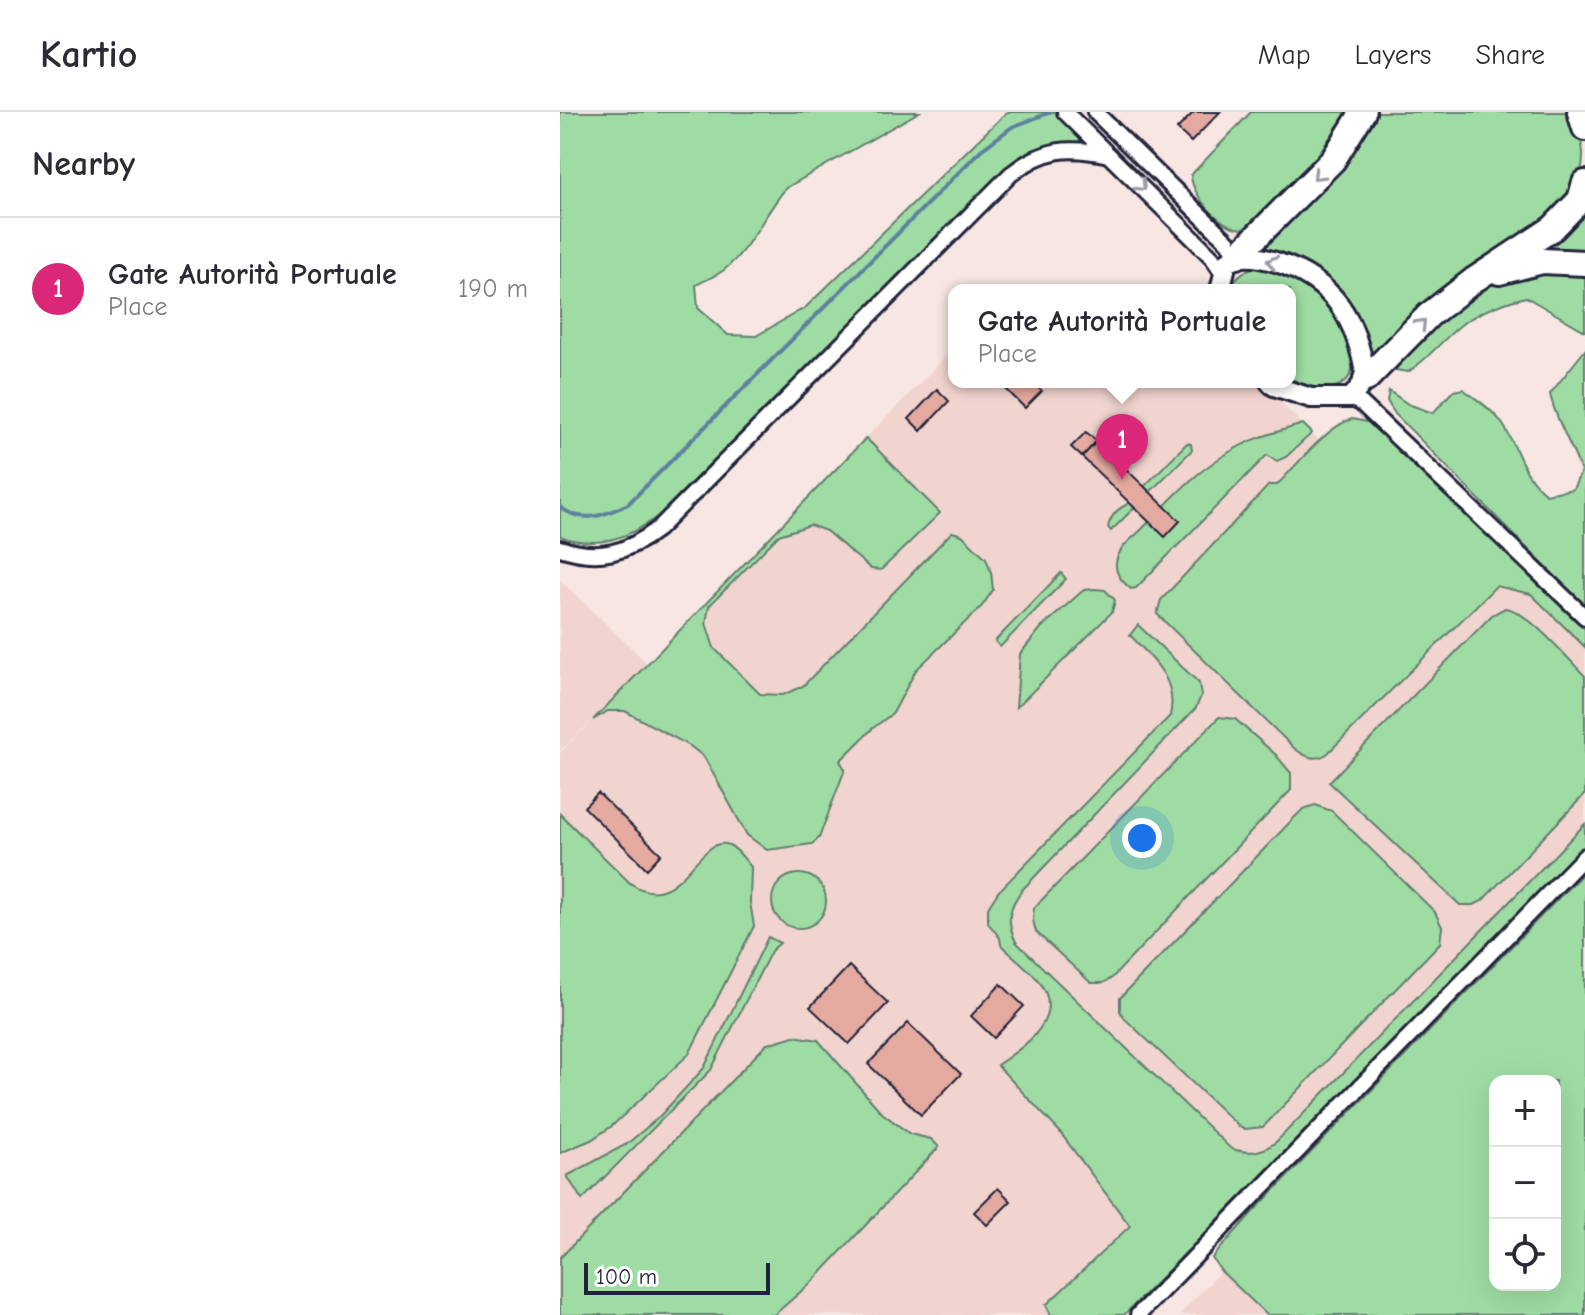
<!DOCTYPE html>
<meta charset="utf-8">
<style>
body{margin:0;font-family:"Comic Neue",sans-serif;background:#f2f2f3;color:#2b2b33}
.controls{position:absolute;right:24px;bottom:24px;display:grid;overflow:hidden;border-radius:16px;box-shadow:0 8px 32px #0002}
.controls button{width:72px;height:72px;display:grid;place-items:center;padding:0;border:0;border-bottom:2px solid #e1e1e2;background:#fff;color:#2b2b33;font:40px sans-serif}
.scale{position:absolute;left:24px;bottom:20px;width:186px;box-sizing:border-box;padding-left:8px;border:4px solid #22223b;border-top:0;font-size:22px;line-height:28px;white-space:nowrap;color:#22223b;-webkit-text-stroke:6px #fff;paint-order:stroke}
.you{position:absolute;left:582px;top:726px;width:28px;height:28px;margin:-20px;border:6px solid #fff;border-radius:50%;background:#1a73e8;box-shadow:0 0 0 12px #1a73e833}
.badge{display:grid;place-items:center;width:52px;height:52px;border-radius:50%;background:#db2777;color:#fff;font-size:26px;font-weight:700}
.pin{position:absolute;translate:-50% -66px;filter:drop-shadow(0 2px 4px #0008)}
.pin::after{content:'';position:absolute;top:42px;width:28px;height:24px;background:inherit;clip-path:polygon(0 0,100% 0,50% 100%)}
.popup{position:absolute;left:388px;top:172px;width:348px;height:104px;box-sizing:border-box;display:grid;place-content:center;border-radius:16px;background:#fff;filter:drop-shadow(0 2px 6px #0005);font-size:26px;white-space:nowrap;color:#7c7c81}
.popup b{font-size:30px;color:#2b2b33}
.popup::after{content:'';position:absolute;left:50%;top:100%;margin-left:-16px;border:16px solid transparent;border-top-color:#fff}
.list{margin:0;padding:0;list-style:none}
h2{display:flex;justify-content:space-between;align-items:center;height:104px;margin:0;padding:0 32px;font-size:34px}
h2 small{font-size:26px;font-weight:400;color:#7c7c81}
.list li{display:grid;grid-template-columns:52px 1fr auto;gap:24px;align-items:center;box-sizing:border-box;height:144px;padding:0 32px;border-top:2px solid #e1e1e2}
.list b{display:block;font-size:30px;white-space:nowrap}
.list p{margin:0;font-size:26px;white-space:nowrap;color:#7c7c81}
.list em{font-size:26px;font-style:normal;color:#7c7c81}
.icon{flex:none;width:44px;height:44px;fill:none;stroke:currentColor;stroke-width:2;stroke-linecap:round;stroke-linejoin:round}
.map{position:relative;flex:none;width:1025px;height:1203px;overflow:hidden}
header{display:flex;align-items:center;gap:48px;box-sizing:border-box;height:112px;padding:0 40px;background:#fff;border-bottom:2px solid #e1e1e2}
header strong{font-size:38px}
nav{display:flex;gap:44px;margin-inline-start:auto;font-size:28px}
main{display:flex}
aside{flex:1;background:#fff}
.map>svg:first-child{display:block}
.built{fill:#f1d4ce}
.green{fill:#9fdca3;stroke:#607f6f;stroke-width:2;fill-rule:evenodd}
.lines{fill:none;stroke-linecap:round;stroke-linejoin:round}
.stream{stroke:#5d82a0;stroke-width:4}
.building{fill:#e4aaa0;stroke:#22223b;stroke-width:2}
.minor-casing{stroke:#22223b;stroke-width:20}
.tertiary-casing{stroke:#22223b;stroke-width:24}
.trunk-casing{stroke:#22223b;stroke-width:30}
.minor{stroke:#fff;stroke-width:14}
.tertiary{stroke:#fff;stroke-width:18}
.trunk{stroke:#fff;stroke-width:24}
.oneway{stroke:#9c9ca7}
</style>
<header>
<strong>Kartio</strong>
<nav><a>Map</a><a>Layers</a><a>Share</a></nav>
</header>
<main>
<aside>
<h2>Nearby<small></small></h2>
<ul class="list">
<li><span class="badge">1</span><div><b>Gate Autorità Portuale</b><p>Place</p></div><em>190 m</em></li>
</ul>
</aside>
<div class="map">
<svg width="1025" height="1203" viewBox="0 0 1025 1203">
<rect width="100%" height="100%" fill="#f7e6e2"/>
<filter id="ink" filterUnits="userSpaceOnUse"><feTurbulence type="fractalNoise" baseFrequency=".0125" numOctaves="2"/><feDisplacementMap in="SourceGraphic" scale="16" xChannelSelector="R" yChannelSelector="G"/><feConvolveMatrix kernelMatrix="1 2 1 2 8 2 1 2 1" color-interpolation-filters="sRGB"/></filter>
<g filter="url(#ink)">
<g class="built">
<path d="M394,236v34h306l91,90h67l167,164v206l-467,473h-558v-562l38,-39 -38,37v-171l87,83z"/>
<path d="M661,1159l46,44h-88z"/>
</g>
<g class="green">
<path d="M0,0h359l-133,76c-22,26 -35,60 -62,82 -8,6 -19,10 -28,15l2,23 30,27 28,1 50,-29 201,-195h50l31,29 -2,3c-34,-1 -58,7 -84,28l-344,344c-28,22 -63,34 -98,20z"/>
<path d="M691,0h98l-42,57 -59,59c-22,7 -57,-32 -57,-53z"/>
<path d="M815,0h195c8,14 11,24 13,40 2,71 -83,92 -127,125 -31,24 -58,54 -87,80 -9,-64 -49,-95 -110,-107l101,-116z"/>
<path d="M1025,99v44l-63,1 38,-21z"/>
<path d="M705,154c27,6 57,24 73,47 4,7 6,16 9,24 20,51 -16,61 -57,42v-89h-60c6,-17 18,-22 35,-24z"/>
<path d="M991,158l34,2v59l-59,-34c-22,5 -41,12 -60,24 -21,15 -36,37 -58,51l-13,-2c24,-33 61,-72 100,-87 18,-7 37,-10 56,-13z"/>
<path d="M1025,238v257l-190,-193 -8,-13 2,-10 19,13 25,9 20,-22 10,-2c14,11 29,20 39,34 16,24 20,53 44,71l27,-5 8,-17c-9,-28 -25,-50 -31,-78z"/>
<path d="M792,307l20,4 8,6 205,200v18l-54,-53 -35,-8 -168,167c-12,9 -23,4 -34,-5l-137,-134 4,-14 108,-115h8c20,-20 49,-58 75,-66z"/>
<path d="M743,312l9,9 -26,24 -9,4 -10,-6 -131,133 -5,1c-8,-7 -16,-14 -15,-26 2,-15 15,-23 25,-33 30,-30 50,-55 87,-77 23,-15 49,-21 75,-29z"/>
<path d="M306,326l74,75 -59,57 -10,-1 -45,-38 -16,-6 -31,10 -70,71 -3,17 8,25 46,46 23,1 20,-9 149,-154 10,3 24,23 5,14 2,18 -11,16 -66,64 -23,43 -20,15 -33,33 5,8 -26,69 -7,6 -45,6 -20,-15 -43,-78 -14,-11 -65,-35h-17l-15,9z"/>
<path d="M627,331l4,1 1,6 -81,81 -3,-4c3,-11 8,-17 18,-22z"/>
<path d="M501,461l5,6 -66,68 -5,-6z"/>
<path d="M534,477l11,1 10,10 -3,12 -96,96 4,-54 21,-26 38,-34 5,-4z"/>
<path d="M945,496c21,1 64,52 80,68v118l-103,107 -8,4h-14l-131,-123 163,-167z"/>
<path d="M578,513l61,58 2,13 -5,12 -173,181c-15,18 -17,32 -7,53l214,206c18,7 33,5 47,-7l308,-317v25l-461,466h-73l-5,-10 84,-79 -71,-95 -62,-66c23,-15 62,-41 48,-74 -8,-17 -31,-33 -44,-46l-1,-7 -12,-15v-15l10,-16 172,-176c8,-37 -17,-56 -40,-81z"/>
<path d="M659,605l16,2 40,35 16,19v17l-179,188 -9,5h-12l-55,-51 -3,-12 1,-12z"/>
<path d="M755,693l17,6 103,101 7,15 -2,16 -177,184 -18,2 -7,-3 -114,-108 -4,-7v-13l175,-181 8,-8z"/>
<path d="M0,702l70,69c50,35 67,-50 99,-38 8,3 16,15 22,22l-1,35 4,24 -65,128 -77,72 -21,14 -31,13z"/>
<path d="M1025,759v444h-318l-46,-44 -9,-13 40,-45zM935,969h60v204h-60z"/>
<circle cx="239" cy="789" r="27"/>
<path d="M208,825l12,6 -9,8 -60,119 -129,130 -15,-24 60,-32 32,-27 45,-49z"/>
<path d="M234,924l24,4 64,73 28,21 21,5 8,8 -125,133 -40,35h-214v-57l207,-214z"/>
</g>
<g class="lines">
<path class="stream" d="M0,395c23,18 45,8 68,-3l353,-354 31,-23 39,-15"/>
</g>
<g class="building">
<path d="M634,0h26l-29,30 -14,-13z"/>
<path d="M439,270h33l10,9 -17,17z"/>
<path d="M377,277l12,12 -28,30 -12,-12z"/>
<path d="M526,320l11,9 -15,16 -11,-10z"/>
<path d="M537,329l83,80 -15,16 -83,-80z"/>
<path d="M38,681l63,61 -14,15 -63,-62z"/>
<path d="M289,854l39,37 -39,41 -39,-37z"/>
<path d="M441,872l23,22 -30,32 -23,-22z"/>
<path d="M348,911l53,51 -40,41 -53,-51z"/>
<path d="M438,1076l13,13 -24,24 -13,-13z"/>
</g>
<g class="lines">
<g class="minor-casing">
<g id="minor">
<path d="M505,0l147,145 11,16"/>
<path d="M535,0l133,130 9,14"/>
<path d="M791,286l11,6 223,213"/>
<path d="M0,436c38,13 67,5 98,-19l353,-355c33,-26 58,-28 98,-19"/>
<path d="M578,1203l447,-459"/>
</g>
</g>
<g class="tertiary-casing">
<path id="tertiary" d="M660,178l7,-28c14,-9 33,-5 49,0 59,19 81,58 90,117l-15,19h-40l-37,-12 -4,-4"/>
</g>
<g class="trunk-casing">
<g id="trunk">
<path d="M1020,0l5,16"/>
<path d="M677,144l96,-96 30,-48"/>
<path d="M939,160l43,-11 43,2"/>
<path d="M806,267l63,-64 45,-35 79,-52 27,-28 5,-17"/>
</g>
</g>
<use href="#minor" class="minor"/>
<use href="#tertiary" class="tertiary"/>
<use href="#trunk" class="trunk"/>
</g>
<defs><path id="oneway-chevron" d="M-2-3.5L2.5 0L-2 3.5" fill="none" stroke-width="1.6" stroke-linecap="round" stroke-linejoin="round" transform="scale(2)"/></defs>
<g class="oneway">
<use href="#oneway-chevron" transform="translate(758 63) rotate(135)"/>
<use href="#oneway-chevron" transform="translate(581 74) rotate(45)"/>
<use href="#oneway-chevron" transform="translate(712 150) rotate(-165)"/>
<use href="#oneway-chevron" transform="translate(861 212) rotate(-46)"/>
</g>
</g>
</svg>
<div class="controls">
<button>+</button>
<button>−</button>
<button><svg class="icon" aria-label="locate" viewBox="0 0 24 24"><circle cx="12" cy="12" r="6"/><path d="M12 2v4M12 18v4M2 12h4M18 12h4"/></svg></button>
</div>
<div class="scale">100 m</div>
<div class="you"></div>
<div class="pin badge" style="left:562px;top:368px">1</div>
<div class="popup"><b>Gate Autorità Portuale</b>Place</div>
</div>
</main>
